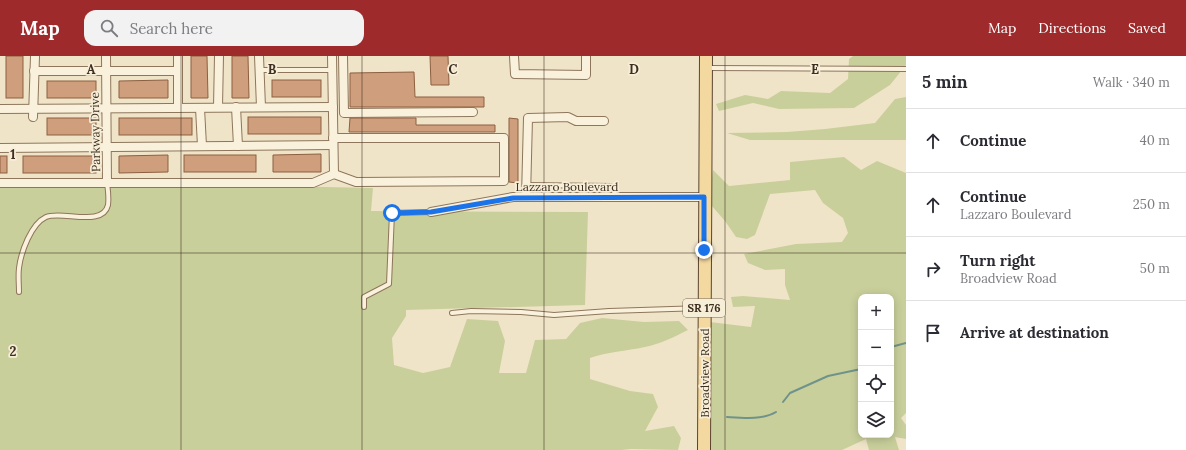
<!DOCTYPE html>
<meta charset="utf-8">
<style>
body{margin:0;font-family:Lora,serif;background:#f2f2f3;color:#2b2b33}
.controls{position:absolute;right:12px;bottom:12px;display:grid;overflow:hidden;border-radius:8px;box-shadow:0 2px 10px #0003}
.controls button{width:36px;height:36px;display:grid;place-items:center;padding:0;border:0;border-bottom:1px solid #e1e1e2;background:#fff;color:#2b2b33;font:20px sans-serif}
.stop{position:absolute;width:12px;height:12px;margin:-9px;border:3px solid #1a73e8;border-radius:50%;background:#fff}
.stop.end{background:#1a73e8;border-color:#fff;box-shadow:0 1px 4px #0008}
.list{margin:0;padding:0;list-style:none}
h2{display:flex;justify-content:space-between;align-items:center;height:52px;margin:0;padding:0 16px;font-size:17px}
h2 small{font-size:13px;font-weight:400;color:#7c7c81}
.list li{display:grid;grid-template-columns:26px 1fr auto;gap:12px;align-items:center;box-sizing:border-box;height:64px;padding:0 16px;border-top:1px solid #e1e1e2}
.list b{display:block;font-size:15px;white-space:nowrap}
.list p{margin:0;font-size:13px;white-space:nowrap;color:#7c7c81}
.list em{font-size:13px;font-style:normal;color:#7c7c81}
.icon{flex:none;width:22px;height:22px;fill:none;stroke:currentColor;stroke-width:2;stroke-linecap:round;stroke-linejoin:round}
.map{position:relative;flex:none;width:906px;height:394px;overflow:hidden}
header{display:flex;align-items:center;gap:24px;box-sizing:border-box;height:56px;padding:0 20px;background:#9e2a2b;color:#fff}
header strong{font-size:19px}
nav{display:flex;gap:22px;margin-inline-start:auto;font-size:14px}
.search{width:280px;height:36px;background:#f2f2f3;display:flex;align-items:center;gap:10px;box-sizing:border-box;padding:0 14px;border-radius:12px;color:#7c7c81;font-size:15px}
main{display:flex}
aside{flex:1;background:#fff}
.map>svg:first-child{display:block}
.green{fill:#c9cf9b;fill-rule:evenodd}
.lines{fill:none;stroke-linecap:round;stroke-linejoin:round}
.stream{stroke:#6f938a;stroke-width:2}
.building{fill:#cf9f7d;stroke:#8d5f41}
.lane-casing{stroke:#8d765c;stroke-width:6}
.street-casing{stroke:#8d765c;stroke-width:10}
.primary-casing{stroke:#5b4430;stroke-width:14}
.lane{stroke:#faf1dc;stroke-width:4}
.street{stroke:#faf1dc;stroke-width:8}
.primary{stroke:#f3d9a0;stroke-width:12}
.route{stroke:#1a73e8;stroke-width:5}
.grid{fill:none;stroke:#3d2e20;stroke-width:1;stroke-opacity:0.55}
.labels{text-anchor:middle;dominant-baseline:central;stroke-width:3.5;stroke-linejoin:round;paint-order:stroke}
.shield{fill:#f7eed8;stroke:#756857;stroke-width:1}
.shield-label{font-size:11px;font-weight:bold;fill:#3d2e20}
.street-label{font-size:12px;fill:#3d2e20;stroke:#f7eed8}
.grid-label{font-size:13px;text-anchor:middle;font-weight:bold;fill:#3d2e20;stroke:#f7eed8;stroke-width:3.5;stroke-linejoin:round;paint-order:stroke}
</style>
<header>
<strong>Map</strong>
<div class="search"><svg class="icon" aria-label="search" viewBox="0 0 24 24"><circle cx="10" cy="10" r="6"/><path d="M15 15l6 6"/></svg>Search here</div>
<nav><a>Map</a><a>Directions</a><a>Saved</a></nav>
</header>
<main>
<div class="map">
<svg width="906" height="394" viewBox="0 0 906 394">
<rect width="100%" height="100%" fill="#f0e4c8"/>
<g class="green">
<path d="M853,0h53v9l-16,20 -36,23 -75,1 -26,-6 -34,8 -3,-7 29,-9 23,4 13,-8 49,2 18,-14 1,-20z"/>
<path d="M906,41v43h-156l-23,-7 60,-1 38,-3 50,-6 20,-24z"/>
<path d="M844,101l17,13 16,-9 29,12v240l-5,5 5,7v14l-11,-2 4,13h-30l-3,-11 -24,11h-134l4,-103 -2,-25 41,5 4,-21 -22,1 -2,-10 12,-1 47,4 -5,-15v-16l-20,1 -17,-7 -4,-9 52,-10 46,-2 6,-9 -5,-15 -20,-15 -8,-13 -45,4 -15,41 -8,4 -11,-2 -11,-16 -14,-16v-19l2,-16 16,16 61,-6v-18zM861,241h30v138h-30z"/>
<path d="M277,130l96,2 -2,23 217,1 -3,93 -179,5v6l-14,22 2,27 29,8 27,-6 17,-48 31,2 7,20 -6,32h27l9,-33 31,-1 14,-16 22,-5 42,4 35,-1 9,9c-14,7 -28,14 -43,17 -19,4 -38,5 -55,11v21l40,12 23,3 5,13 -13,24 29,-5 7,12 -3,12 -47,-1 -9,1h-622v-263z"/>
</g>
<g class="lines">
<g class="stream">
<path d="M891,291l15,-4"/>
<path d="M783,346l7,-9 38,-17 33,-7"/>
<path d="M727,361c16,1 36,3 49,-5"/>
</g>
</g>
<g class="building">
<rect x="6" y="0" width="17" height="42"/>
<path d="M191,0h16l1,42h-17z"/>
<path d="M232,0h16l1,42h-17z"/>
<path d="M430,0h18l1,29h-18z"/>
<path d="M414,16l1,25h69v10h-134v-34z"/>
<path d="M168,24v18h-49v-17z"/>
<rect x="272" y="24" width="49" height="17"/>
<rect x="47" y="25" width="49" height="17"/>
<rect x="248" y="61" width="73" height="17"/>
<rect x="47" y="62" width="49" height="17"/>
<rect x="119" y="62" width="73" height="17"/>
<path d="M350,62h66v7h79v7h-146z"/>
<path d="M509,62l9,1v64l-9,-1z"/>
<path d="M321,98v18h-48v-17z"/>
<path d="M168,99v17l-49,1v-17z"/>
<rect x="184" y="99" width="72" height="17"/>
<rect x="0" y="100" width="7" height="17"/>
<rect x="23" y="100" width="73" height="17"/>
</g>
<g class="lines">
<g class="lane-casing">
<g id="lane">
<path d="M708,12l198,1"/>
<path d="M260,14h72"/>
<path d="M527,129l83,1 4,3 1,8"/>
<path d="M19,236c0,-8 -1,-16 0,-24 2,-16 12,-44 27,-51 15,-7 57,11 62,-12 1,-7 0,-15 -1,-22"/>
<path d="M364,251v-10l25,-13 3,-71 39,-1"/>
<path d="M452,257l19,-2 50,1 33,3 55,-4 94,-3"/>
</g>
</g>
<g class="street-casing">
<g id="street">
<path d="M106,0l1,127"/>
<path d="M178,0v52"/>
<path d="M259,0l2,51"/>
<path d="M332,0l2,118"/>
<path d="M343,0l1,57 129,-1"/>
<path d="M514,0l1,18 71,1v-19"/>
<path d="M34,15h144"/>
<path d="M218,51l1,-51"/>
<path d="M236,51l2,39"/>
<path d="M200,52l2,38"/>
<path d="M0,53l333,-2"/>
<path d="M33,61l2,-61"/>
<path d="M0,92l333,-3"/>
<path d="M0,127h313l21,-9 22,8 148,-1v-43h-171"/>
<path d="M526,141l2,-79 40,-1 8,4h28"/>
<path d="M431,156l82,-15h191"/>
</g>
</g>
<g class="primary-casing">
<path id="primary" d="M704,394l2,-394"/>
</g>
<use href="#lane" class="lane"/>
<use href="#street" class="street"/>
<use href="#primary" class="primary"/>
</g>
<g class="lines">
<path class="route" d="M392,157l39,-1 82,-14 191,-1v53"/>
</g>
<path class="grid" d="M181,0v394M362,0v394M544,0v394M725,0v394M0,197h906"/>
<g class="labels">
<rect class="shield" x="683" y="243" width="42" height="18" rx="3"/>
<g class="shield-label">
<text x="704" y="252">SR 176</text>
</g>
<g class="street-label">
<text transform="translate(95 76) rotate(-91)">Parkway Drive</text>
<text x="567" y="130">Lazzaro Boulevard</text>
<text transform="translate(704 317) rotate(-90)">Broadview Road</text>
</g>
</g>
<g class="grid-label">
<text x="91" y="18">A</text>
<text x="272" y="18">B</text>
<text x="453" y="18">C</text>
<text x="634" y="18">D</text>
<text x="815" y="18">E</text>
<text x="13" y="103">1</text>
<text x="13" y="300">2</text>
</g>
</svg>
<div class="controls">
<button>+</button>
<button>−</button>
<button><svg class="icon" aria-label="locate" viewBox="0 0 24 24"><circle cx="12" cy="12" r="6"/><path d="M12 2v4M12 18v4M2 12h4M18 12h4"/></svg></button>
<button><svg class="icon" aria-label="layers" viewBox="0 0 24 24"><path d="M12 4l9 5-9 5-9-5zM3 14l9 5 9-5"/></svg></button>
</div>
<div class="stop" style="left:392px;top:157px"></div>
<div class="stop end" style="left:704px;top:194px"></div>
</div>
<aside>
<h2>5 min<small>Walk · 340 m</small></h2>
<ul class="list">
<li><svg class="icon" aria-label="ahead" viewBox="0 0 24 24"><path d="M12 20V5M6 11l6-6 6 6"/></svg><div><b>Continue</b></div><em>40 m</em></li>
<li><svg class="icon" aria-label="ahead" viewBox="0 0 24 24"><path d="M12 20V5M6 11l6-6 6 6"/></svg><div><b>Continue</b><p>Lazzaro Boulevard</p></div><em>250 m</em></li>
<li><svg class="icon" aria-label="right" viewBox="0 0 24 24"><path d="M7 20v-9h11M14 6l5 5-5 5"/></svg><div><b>Turn right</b><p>Broadview Road</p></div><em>50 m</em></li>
<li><svg class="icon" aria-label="arrive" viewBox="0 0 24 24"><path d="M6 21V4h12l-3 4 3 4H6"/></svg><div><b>Arrive at destination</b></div></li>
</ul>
</aside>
</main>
